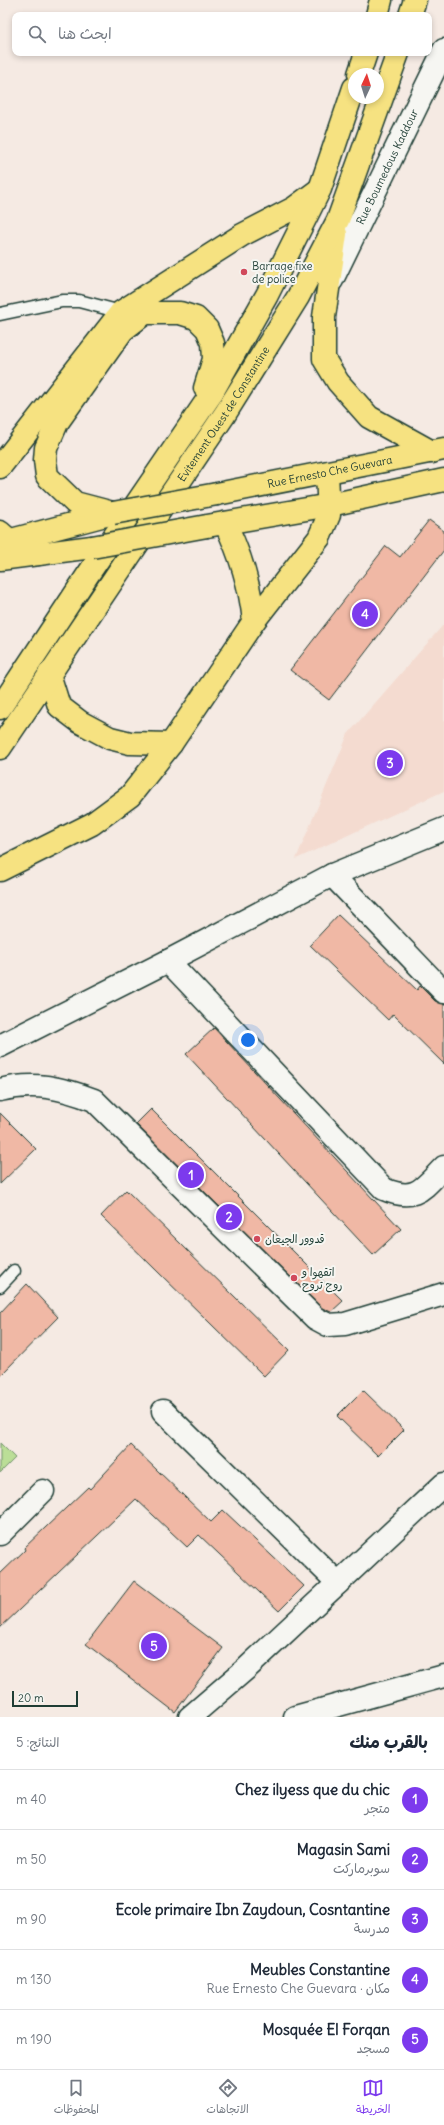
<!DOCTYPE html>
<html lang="ar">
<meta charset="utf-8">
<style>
body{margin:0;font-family:Delius,"Playpen Sans Arabic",sans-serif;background:#f6f6f7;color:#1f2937;direction:rtl}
.compass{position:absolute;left:348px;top:68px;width:36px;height:36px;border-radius:50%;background:#fff;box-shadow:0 2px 6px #0003;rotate:4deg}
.scale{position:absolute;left:12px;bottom:10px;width:66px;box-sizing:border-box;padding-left:4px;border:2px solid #1f3d34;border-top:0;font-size:11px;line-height:14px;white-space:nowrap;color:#1f3d34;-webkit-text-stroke:3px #f6f6f2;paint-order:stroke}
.you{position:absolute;left:248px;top:1040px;width:14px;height:14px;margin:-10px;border:3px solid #fff;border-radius:50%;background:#1a73e8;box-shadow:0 0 0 6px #1a73e833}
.badge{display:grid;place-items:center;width:26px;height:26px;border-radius:50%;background:#7c3aed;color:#fff;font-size:13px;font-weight:700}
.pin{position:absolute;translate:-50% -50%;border:2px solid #fff;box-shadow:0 1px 4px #0006}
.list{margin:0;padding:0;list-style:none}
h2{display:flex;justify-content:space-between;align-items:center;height:52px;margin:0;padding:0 16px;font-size:17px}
h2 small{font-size:13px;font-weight:400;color:#747a83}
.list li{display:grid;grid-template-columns:26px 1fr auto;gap:12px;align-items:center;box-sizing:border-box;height:60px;padding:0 16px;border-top:1px solid #e0e1e3}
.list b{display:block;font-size:15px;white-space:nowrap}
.list p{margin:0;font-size:13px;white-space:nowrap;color:#747a83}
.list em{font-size:13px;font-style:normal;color:#747a83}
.icon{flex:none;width:22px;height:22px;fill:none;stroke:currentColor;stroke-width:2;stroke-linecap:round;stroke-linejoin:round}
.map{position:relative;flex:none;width:444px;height:1717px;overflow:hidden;direction:ltr}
.search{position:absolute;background:#fff;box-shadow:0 2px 6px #0003;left:12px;right:12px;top:12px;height:44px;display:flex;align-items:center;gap:10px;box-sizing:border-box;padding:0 14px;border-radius:8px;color:#747a83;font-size:15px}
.sheet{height:352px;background:#fff}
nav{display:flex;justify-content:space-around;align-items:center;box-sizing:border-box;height:56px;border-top:1px solid #e0e1e3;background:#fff;font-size:11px;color:#747a83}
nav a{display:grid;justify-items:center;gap:2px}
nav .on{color:#7c3aed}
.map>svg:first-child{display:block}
.built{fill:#f4dbd0}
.green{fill:#bbde97;stroke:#6d8e66}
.building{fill:#f0b8a5;stroke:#1f3d34}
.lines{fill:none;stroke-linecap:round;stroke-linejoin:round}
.service-casing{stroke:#1f3d34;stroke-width:15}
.minor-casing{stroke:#1f3d34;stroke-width:25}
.primary-casing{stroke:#1f3d34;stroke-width:25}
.trunk-casing{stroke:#1f3d34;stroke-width:25}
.service{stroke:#f6f6f2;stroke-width:12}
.minor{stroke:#f6f6f2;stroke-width:22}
.primary{stroke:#f6e281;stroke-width:22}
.trunk{stroke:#f6e281;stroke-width:22}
.primary-bridge-casing{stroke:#1f3d34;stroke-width:25;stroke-linecap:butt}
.primary-bridge{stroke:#f6e281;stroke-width:22}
.poi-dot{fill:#d1495b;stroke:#f6f6f2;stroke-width:1.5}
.labels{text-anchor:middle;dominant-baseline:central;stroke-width:4;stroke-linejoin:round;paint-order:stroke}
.street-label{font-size:11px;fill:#1f3d34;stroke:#f6f6f2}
.poi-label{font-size:11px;fill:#1f3d34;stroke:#f6f6f2;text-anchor:start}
</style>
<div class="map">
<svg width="444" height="1717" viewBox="0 0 444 1717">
<rect width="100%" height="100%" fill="#f5eae3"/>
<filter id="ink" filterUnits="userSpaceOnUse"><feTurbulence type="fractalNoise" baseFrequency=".025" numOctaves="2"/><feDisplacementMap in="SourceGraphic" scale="8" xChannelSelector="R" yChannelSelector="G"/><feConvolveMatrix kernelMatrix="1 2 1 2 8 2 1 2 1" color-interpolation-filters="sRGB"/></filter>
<g filter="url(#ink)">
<path class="built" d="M444,624v167l-148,68 52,-125z"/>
<path class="green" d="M0,1443l15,15 -15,15z"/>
<g class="building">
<path d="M429,520l15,11v19l-115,150 -39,-30 96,-124 14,11z"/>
<path d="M338,915l79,75 3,-4 15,15 9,3v60l-51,-50 -5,6 -78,-75z"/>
<path d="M214,1028l187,201 -28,26 -187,-201z"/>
<path d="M151,1109l192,192 -12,11 -9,-4 -186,-184z"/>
<path d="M0,1113l36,36 -36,35z"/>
<path d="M126,1190l163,160 -25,26 -163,-160z"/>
<path d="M27,1284l31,33 -58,59v-63z"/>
<path d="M363,1390l41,40 -26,26 -41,-40z"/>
<path d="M131,1445l80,77 12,-12 81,76 -25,25 -80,-76 -12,12 -51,-48 -136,129v-54l25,-24 -1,-2 64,-61 2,2z"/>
<path d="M134,1581l89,67 -48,64 -89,-68z"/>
</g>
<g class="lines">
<g class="service-casing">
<g id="service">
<path d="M0,314l62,-13h17l42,11"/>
<path d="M0,1286l14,-15"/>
</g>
</g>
<g class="minor-casing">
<g id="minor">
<path id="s1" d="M332,280l112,-230"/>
<path d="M332,875l112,117"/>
<path d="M168,961l216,228c32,14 39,-1 60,-22"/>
<path d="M0,1046l168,-85 164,-86 112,-46"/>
<path d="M0,1090c35,-9 62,-2 94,10l221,218 13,7 17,-1 99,-30"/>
<path d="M163,1411l175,172"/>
<path d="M0,1534l43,-43"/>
<path d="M190,1717l57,-49 197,-184"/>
<path d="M295,1717l149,-41"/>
</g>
</g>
<g class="primary-casing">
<g id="primary">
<path id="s2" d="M217,494l227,-45"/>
<path d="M207,526l123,-21 114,-25"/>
<path d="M0,543l113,-30"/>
<path d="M0,559l92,-12"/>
</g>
</g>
<g class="trunk-casing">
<g id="trunk">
<path d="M377,15l4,-15"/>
<path d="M410,15l5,-15"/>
<path d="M359,74l7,-21"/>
<path d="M336,234l-12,83v42l14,23 31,35 63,35"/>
<path d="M0,467l121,-155 121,-77 52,-27 23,-17"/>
<path d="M113,513l-38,-10 -28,-27 -2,-16 1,-12 11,-25 66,-93 22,-17h35l16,5 11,11 6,14 1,16 -9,29"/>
<path d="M225,523c16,32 25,62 29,98"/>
<path d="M0,532l9,8 29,14"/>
<path d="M49,674l10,32 21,16 30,16 20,5 41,1"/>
<path d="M0,708l87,-132 123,-180 57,-101 53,-106 34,-101"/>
<path id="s3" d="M0,748l225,-334 73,-117 40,-77 60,-167"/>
<path d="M0,870l92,-46 38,-28 41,-52 83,-123 65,-83 10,-23 -2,-42"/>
</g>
</g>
<use href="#service" class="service"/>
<use href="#minor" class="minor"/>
<use href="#primary" class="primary"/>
<use href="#trunk" class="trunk"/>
<g class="primary-bridge-casing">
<g id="primary-bridge">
<path d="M113,513l104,-19"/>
<path d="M92,547l115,-21"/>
</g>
</g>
<use href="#primary-bridge" class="primary-bridge"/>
</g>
</g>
<g class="poi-dot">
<circle cx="244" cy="272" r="4"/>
<circle cx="257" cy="1239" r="4"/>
<circle cx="294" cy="1278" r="4"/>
</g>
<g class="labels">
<g class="street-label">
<text stroke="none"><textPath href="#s1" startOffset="126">Rue Boumedous Kaddour</textPath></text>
<text stroke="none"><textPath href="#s3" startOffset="402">Evitement Ouest de Constantine</textPath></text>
<text stroke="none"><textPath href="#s2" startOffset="115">Rue Ernesto Che Guevara</textPath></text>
</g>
<g class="poi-label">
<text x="252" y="266">Barrage fixe<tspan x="252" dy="13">de police</tspan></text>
<text x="265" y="1239">قدوور الجيعان</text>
<text x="302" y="1272">اتقهوا و<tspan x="302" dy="13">روح تروح</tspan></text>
</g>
</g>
</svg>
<svg class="compass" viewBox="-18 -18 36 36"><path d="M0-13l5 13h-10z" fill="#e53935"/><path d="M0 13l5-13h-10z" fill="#747a83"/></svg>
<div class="scale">20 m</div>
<div class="you"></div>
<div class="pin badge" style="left:191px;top:1175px">1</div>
<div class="pin badge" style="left:229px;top:1217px">2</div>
<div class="pin badge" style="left:390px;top:763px">3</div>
<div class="pin badge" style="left:365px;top:614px">4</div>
<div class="pin badge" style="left:154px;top:1646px">5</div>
<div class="search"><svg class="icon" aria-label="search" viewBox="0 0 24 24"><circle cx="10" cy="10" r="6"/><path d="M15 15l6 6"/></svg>ابحث هنا</div>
</div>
<section class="sheet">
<h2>بالقرب منك<small>النتائج: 5</small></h2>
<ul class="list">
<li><span class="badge">1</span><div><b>Chez ilyess que du chic</b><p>متجر</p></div><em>40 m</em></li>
<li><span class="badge">2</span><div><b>Magasin Sami</b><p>سوبرماركت</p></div><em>50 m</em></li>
<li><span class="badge">3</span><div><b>Ecole primaire Ibn Zaydoun, Cosntantine</b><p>مدرسة</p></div><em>90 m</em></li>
<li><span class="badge">4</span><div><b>Meubles Constantine</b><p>مكان · Rue Ernesto Che Guevara</p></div><em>130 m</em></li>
<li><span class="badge">5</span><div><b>Mosquée El Forqan</b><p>مسجد</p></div><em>190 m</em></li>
</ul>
</section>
<nav>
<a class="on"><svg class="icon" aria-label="map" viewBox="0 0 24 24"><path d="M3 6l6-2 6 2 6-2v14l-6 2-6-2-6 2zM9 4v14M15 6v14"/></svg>الخريطة</a>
<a><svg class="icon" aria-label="directions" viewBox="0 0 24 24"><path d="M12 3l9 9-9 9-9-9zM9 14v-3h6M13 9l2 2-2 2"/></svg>الاتجاهات</a>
<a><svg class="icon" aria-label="saved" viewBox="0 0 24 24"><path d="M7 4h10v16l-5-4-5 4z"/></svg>المحفوظات</a>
</nav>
